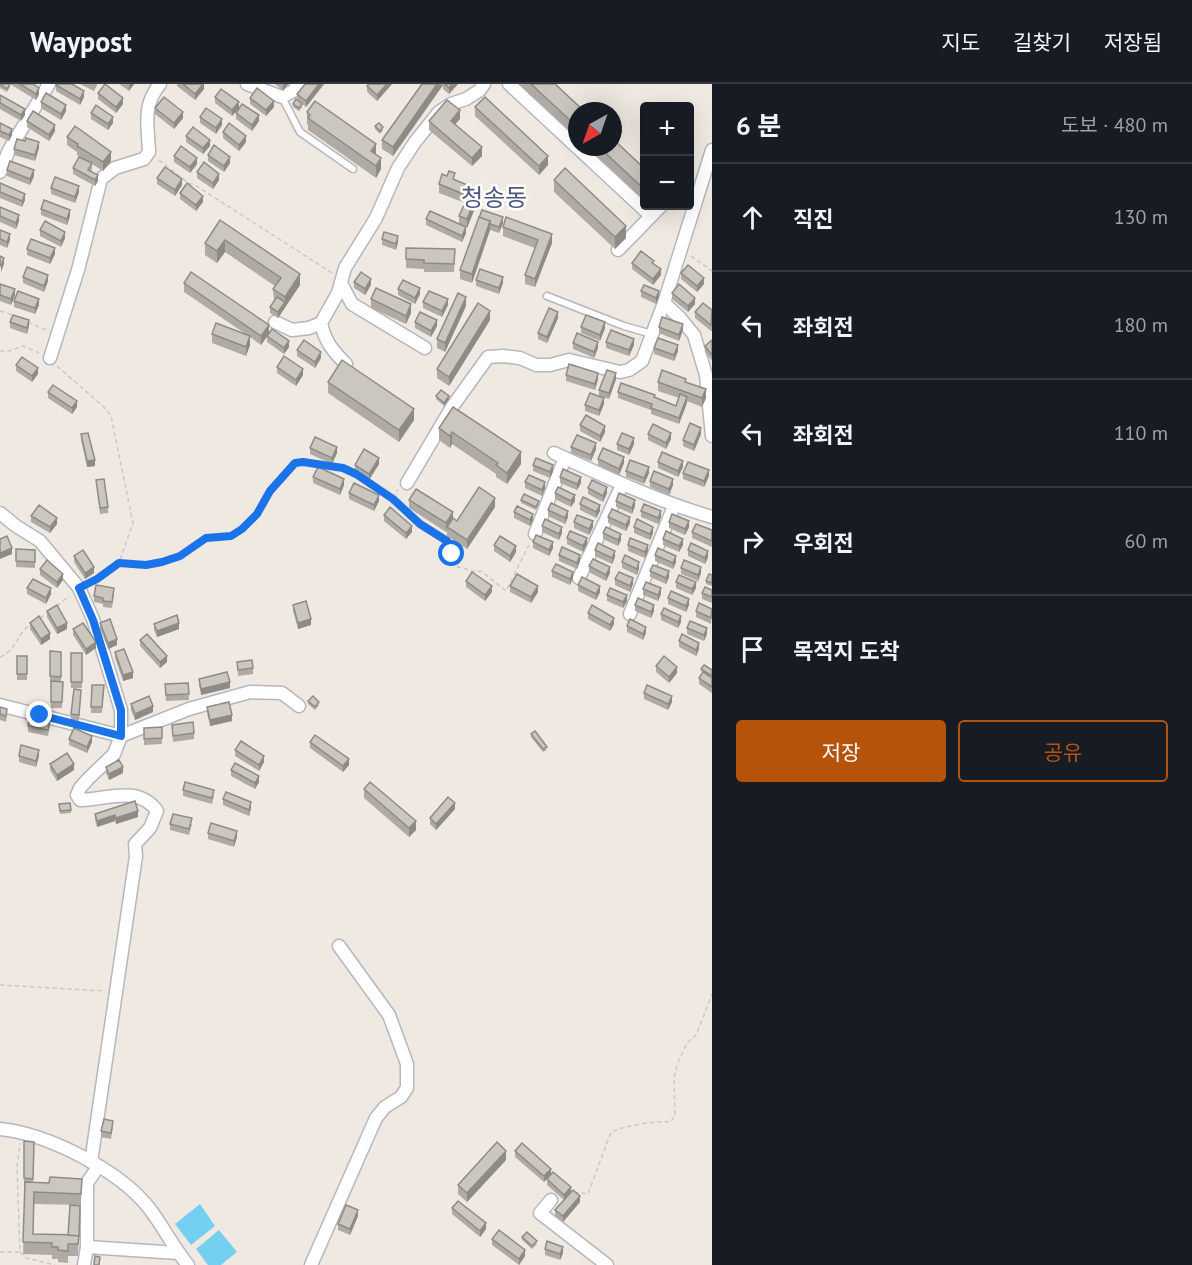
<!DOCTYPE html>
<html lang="ko">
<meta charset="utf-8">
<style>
body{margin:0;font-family:"PT Sans","Noto Sans KR",sans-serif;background:#20242c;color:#f1f3f6}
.controls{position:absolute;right:18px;top:18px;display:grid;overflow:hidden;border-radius:6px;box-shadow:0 6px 24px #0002}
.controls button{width:54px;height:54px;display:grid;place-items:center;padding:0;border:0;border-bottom:2px solid #363941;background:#171b24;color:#f1f3f6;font:30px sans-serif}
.compass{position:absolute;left:568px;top:18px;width:54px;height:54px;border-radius:50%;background:#171b24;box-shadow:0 6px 24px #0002;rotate:220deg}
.stop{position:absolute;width:18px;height:18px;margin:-14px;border:4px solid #1a73e8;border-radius:50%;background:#fff}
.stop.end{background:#1a73e8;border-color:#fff;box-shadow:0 2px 6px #0008}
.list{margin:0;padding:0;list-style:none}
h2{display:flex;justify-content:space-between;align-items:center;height:78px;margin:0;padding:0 24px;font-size:26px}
h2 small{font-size:20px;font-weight:400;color:#9ea1a6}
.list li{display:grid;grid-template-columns:39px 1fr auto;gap:18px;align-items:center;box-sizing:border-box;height:108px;padding:0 24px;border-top:2px solid #363941}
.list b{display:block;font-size:22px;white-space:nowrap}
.list em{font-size:20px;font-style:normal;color:#9ea1a6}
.actions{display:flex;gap:12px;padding:18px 24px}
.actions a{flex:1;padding:14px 0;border:2px solid #b45309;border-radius:6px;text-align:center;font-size:21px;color:#b45309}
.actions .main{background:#b45309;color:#fff}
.icon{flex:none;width:33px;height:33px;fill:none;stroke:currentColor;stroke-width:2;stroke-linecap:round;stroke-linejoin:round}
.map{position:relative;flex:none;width:712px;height:1181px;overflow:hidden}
header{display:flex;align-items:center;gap:36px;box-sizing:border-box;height:84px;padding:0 30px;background:#171b24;border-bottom:2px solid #363941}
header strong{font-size:28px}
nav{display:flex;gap:33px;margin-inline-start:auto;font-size:21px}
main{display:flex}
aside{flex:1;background:#171b24}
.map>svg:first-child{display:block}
.water{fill:#75cff0}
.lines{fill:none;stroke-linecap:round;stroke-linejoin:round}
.service-casing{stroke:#b4b7c1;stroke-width:9}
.minor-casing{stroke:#b4b7c1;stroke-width:15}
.path{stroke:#c9c9c9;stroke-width:1.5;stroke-dasharray:4.5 3;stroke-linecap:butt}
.service{stroke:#fff;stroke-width:6}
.minor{stroke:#fff;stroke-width:12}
.wall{fill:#afaba4}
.shaded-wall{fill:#8e8b86}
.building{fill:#cbc7bf;stroke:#8e8b86;stroke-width:1.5}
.route{stroke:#1a73e8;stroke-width:8}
.labels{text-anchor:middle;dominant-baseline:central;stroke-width:5;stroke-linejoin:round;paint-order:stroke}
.quarter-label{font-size:24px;fill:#4d5680;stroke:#fff}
</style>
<header>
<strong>Waypost</strong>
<nav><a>지도</a><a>길찾기</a><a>저장됨</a></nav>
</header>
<main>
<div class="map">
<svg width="712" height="1181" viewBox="0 0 712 1181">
<rect width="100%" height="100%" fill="#efe9e1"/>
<g class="water">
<path d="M200,1120l15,22 -24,19 -16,-21z"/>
<path d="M219,1146l18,22 -16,13h-13l-12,-16z"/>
</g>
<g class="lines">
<g class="service-casing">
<g id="service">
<path d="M282,13l18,35 53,37"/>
<path d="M547,212l77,30 28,8"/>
</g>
</g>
<g class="minor-casing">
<g id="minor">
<path d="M247,0l35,13 11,-6 6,-7"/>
<path d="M509,0l142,132"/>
<path d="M0,88l9,-22 40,-66"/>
<path d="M618,166l43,-44"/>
<path d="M341,199l11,21 73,44"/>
<path d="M664,219l16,15 14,17 12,40 6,61"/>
<path d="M275,238l17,8 17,-2 12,-5 17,-30 7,-25 31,-50 22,-50 17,-26 24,-30 12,-8 15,-5 14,-9 4,-6"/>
<path d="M321,239c4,19 12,28 25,41"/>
<path d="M50,274l28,-88 23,-91 14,-11 29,-9 5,-7c-1,-27 -7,-46 11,-68"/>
<path d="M554,369c52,24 103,48 158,64"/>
<path d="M407,399l45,-76 36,-50 15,-1 17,2 16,7h14l19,-5 51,12 9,-2 13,-9 22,-58 48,-153"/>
<path d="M0,429l16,13 24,15 39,47 14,31 28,91v26l-7,18 -26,25 -8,9 -3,7 3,5c25,0 58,-16 77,11l-7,17 -15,16 1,12 -45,306"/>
<path d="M535,450l30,-76"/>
<path d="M579,494l43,-93"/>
<path d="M630,530l44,-108"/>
<path d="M0,621l121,31 68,-27 61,-17 32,1 17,13"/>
<path d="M0,1045c48,5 119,41 149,79 14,18 24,39 39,57"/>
<path d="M551,1116l-11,13 67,52"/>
<path d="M87,1163l91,6"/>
<path d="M84,1181l3,-18v-64l11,-16"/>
<path d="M311,1181l65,-147 9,-11 16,-10 6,-9v-24l-18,-49 -50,-69"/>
</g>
</g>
<g class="path">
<path d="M159,76l29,23 7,2 137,88"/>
<path d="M691,172l21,15"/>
<path d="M0,227l13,4"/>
<path d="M28,238l18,8"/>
<path d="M0,267h9l14,-5 16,7"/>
<path d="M57,282l47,41 7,9 22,107 -14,40 -31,20"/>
<path d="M393,414l5,-9"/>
<path d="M119,479l27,2 16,-3 19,-6 25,-18 25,-2 11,-7 15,-15 13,-23 25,-28 8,-1 40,6 13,6 37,25 27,24 27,18 11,26 18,5 5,-1 25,20 23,-46"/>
<path d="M57,522l12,-10"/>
<path d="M40,534l8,-5"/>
<path d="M0,573c19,-9 15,-22 31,-33"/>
<path d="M0,901l104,6"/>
<path d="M574,1108l14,2 23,-62c14,-6 45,-12 60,-10l4,-7 -1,-37 4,-16 9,-19 9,-8 16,-41"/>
<path d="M0,1168h20l-3,-85 3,-24"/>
<path d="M20,1168l6,6 29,7"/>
</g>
<use href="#service" class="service"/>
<use href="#minor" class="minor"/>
</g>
<g class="wall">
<path d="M0,0h33l6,10 -3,6 -26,-16v3l-3,5 -7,-4z"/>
<path d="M80,0h17v1l-3,6z"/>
<path d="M119,0h15l-5,7z"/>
<path d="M177,0h27v5l-9,11 -18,-14z"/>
<path d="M275,0h13l-5,7z"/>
<path d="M305,0h19l-18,23 -4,-3v3l-3,4 -6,-4v-3l4,-4v-6z"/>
<path d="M392,0l-15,17 -10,-9v-6z"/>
<path d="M422,0h36l-9,10 -6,-5v-4l-50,71 -11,-7v-9z"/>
<path d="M519,0h36l22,27v21l-3,3z"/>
<path d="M56,1l28,12 -4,8 -24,-14z"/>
<path d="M98,9l25,11 -7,9 -18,-14z"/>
<path d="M0,11l25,20 -4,6 -21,-12z"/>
<path d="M215,13l24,11 -7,8 -17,-13z"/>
<path d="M250,14l24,9 -8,9 -16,-12z"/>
<path d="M41,18l25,9 -5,9 -20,-12z"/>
<path d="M475,23l73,58 -9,10 -64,-59z"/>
<path d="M155,24l28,10 -9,11 -19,-15z"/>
<path d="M307,28l69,42 5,15 -5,9 -68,-48v-5l-1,-1z"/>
<path d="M91,29l22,10 -5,7 -17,-11z"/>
<path d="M236,29l23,8 -7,10 -16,-12z"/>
<path d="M200,33l22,8 -6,9 -16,-11z"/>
<path d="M460,35l-5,5 27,32 -10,10 -43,-36v-9z"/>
<path d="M27,37l28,10 -6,10 -22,-14z"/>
<path d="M0,39l12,12 -3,6 -9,-4z"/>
<path d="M375,42l8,4 -3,4 -5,-5z"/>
<path d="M223,48l23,10 -7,9 -16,-13z"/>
<path d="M186,52l24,10 -7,8 -17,-12z"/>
<path d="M67,53l44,24 -8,10 -11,-7v5l-1,2 7,10 -3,5 -22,-12v-6l10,-9 -6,-4v-3l-10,-7z"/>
<path d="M587,63h26l32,22v32z"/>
<path d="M39,64l-4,13 -21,-6v-6z"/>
<path d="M208,71l22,8 -6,9 -16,-11z"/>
<path d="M174,72l23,8 -7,9 -16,-11z"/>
<path d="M7,86l27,6 -4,9 -23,-9z"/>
<path d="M197,88l22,8 -6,9 -16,-11z"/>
<path d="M157,94l25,7 -7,11 -18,-12z"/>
<path d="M455,96l24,18 -12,30 -1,-1v6l-4,9 -36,-17v-6l33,5v-8l6,-13 -26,-10v-9z"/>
<path d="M554,96l72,58 -11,11 -61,-57z"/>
<path d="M0,99l25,17 -3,7 -22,-9z"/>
<path d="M51,104l28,4 -4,11 -24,-9z"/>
<path d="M180,109l23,9 -7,9 -16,-12z"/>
<path d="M0,123l19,14 -3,8 -16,-7z"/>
<path d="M41,125l29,7 -3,9 -26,-10z"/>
<path d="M479,133l24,6 -4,10 -9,-3 -18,53 -12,-4v-9z"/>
<path d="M220,136l80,65 -22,33 -8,-5v-6l4,-6 -1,-12 2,-3 -50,-34 -8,11 -12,-8v-12z"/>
<path d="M503,143l49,16 -17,44 -10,-3v-9l10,-27 -32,-12z"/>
<path d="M0,146l10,10 -3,8 -7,-3z"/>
<path d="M40,146l25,8 -4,9 -21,-11z"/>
<path d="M382,155l16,3 -2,8 -14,-5z"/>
<path d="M406,164l49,1 -1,23h-30v-3l-18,-1z"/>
<path d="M27,165l28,5 -5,10 -23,-9z"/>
<path d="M632,179l22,1 7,11 -8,10 -21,-16z"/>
<path d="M681,189l23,11 -7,8 -16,-13z"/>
<path d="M23,193l25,4 -4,11 -21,-9z"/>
<path d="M476,196l27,3 -4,11 -23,-8z"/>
<path d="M354,198l17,3 -6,10 -11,-7z"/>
<path d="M184,199l85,50 20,14 -5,7 -17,-12v-6l-6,9 -11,-8v8l-4,11 -34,-13v-9l35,1 -63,-43z"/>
<path d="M0,200l15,11 -4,10 -11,-4z"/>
<path d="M398,205l22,5 -5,10 -17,-9z"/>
<path d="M641,207l18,6 -3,7 -15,-7z"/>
<path d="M672,209l23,11 -7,8 -16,-13z"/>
<path d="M371,215l40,14 -5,11 -35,-16z"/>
<path d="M14,217l25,4 -4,9 -21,-7z"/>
<path d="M423,218l25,3 -6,12 -19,-9z"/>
<path d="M466,222l-21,46 -8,-4v-9z"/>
<path d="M712,226v21h-1l-16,-13v-6z"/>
<path d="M558,234l-11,25 -9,-4v-6z"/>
<path d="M490,236l-41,66 -12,-8v-9z"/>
<path d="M10,238l19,4 -2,8 -17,-6z"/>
<path d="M415,238l22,4 -6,11 -16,-9z"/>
<path d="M581,243l24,1 -5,13 -19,-8z"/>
<path d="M659,243l24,3 -4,11 -20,-8z"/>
<path d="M712,256v21l-7,-9v-6z"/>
<path d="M606,258l28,3 -5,11 -23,-8z"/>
<path d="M573,259l25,5 -4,10 -21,-9z"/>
<path d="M654,264l24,3 -4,10 -20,-7z"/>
<path d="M297,266l24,8 -6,10 -18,-12z"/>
<path d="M16,281l22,9 -6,8 -16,-11z"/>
<path d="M277,283l26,8 -7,11 -19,-13z"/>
<path d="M566,291l32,4 -3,11 -29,-9z"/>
<path d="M616,295l-7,20 -10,-3v-6z"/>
<path d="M328,298l86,38 -15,22 -71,-49z"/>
<path d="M658,298h28l20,16 -4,9 -15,-6 -8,23 -28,-10v-4l-33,-12v-6l58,14 3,-8 -21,-7z"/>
<path d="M48,308l29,15 -5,7 -24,-16z"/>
<path d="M436,312l13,3 -5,7 -8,-7z"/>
<path d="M604,320l-5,12 -14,-5v-6z"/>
<path d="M453,323l68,57 -14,20 -11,-7v-3l-44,-30 -2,4 -11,-8v-12z"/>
<path d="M580,341l25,7 -5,10 -20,-11z"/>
<path d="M81,350l14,32 -8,1 -6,-27z"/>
<path d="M648,350l23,5 -5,10 -18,-9z"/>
<path d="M701,350l-7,17 -11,-5v-6z"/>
<path d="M617,360h17l-5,11 -12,-5z"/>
<path d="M571,363l25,2 -5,12 -20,-8z"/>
<path d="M310,364l27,5 -5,11 -22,-10z"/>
<path d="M598,375l26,4 -5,12 -21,-10z"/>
<path d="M658,378l25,5 -5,10 -20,-9z"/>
<path d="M379,380l-10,16 -14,-9v-6z"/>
<path d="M533,381l20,6 -3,7 -17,-7z"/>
<path d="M626,387l23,2 -5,11 -18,-7z"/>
<path d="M683,389l26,3 -5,11 -21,-8z"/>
<path d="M313,393l31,8 -4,10 -27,-12z"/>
<path d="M560,393l21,6 -4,7 -17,-7z"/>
<path d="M96,396l12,27v6l-8,1z"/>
<path d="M650,397l23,4 -4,10 -19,-8z"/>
<path d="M525,398l20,6 -3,8 -17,-8z"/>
<path d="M588,404l19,5 -4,9 -15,-8z"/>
<path d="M349,409l30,8 -5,10 -25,-12z"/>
<path d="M555,409l20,8 -4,6 -16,-8z"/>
<path d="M409,416l48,21 38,-14 -28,42 -20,-13v-5l-1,1 -37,-24z"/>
<path d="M521,416l18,4 -3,6 -15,-7z"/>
<path d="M616,417l19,5 -3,8 -16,-7z"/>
<path d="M580,420l20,7 -4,7 -16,-8z"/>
<path d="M548,426l20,7 -3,7 -17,-8z"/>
<path d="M641,427l20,6 -3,7 -17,-7z"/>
<path d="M514,428l19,8 -3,6 -16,-8z"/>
<path d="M384,431l28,17 -6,7 -22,-18z"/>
<path d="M31,432l26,8 -7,9 -19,-11z"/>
<path d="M608,433l22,6 -4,8 -18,-8z"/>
<path d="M574,438l19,5 -4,8 -15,-7z"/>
<path d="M669,438l20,5 -4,8 -16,-7z"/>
<path d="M542,442l20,7 -3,7 -17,-8z"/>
<path d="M634,443l19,6 -3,7 -16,-7z"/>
<path d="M712,446v17l-20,-9v-6z"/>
<path d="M603,449l18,7 -3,6 -15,-7z"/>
<path d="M567,454l20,6 -4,8 -16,-8z"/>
<path d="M663,455l20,6 -4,7 -16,-7z"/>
<path d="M533,458l20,6 -4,8 -16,-8z"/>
<path d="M494,461l22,7 -6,10 -16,-11z"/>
<path d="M628,461l20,6 -3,7 -17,-7z"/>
<path d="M16,465l19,1v18l-19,-1z"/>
<path d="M595,466l20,7 -3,7 -17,-8z"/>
<path d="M688,466l20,7 -3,7 -17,-8z"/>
<path d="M559,471l21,6 -3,8 -18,-8z"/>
<path d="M655,471l21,7 -3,7 -18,-8z"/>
<path d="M74,472l20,17 -9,6 -11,-17z"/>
<path d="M622,478l17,6 -2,7 -15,-7z"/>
<path d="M589,482l21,7 -4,8 -17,-9z"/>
<path d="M681,484l20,5 -3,8 -17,-7z"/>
<path d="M40,485l23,11 -6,8 -17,-13z"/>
<path d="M552,487l21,7 -3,7 -18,-8z"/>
<path d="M650,487l19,6 -3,7 -16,-7z"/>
<path d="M712,491v11l-6,-2v-3z"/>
<path d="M615,495l18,5 -3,8 -15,-7z"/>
<path d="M466,497l26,11 -7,9 -19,-14z"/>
<path d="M676,498l20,6 -4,7 -16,-7z"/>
<path d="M578,501l22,7 -4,8 -18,-9z"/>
<path d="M510,502l28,6 -7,11 -21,-11z"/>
<path d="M27,504l24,6 -5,10 -19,-10z"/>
<path d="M643,505l18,5 -3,7 -15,-6z"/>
<path d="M712,506v13l-10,-4v-6z"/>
<path d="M114,510l-2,14 -9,-1v-3l-9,-2v-6z"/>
<path d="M607,511l20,6 -4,7 -16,-7z"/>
<path d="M668,514l21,7 -3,7 -18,-8z"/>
<path d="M293,521l18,20 -13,4 -5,-18z"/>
<path d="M635,521l19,6 -3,7 -16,-7z"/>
<path d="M712,525l-1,15 -15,-7v-6z"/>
<path d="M47,527l20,18 -10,5 -10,-17z"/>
<path d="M588,529l26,11 -4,7 -22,-12z"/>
<path d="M661,530l20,8 -3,6 -17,-8z"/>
<path d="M30,539l20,16 -9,6 -11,-16z"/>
<path d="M100,539l17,22 -9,4 -8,-20z"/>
<path d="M154,540l25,5 -22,8 -3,-7z"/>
<path d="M627,542l19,7 -3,7 -16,-8z"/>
<path d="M687,544l20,6 -3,7 -17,-7z"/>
<path d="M73,545l23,19 -10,7 -13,-20z"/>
<path d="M140,556l27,22 -7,6 -20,-22z"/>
<path d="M679,557l20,8 -3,7 -17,-9z"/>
<path d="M50,567l11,1v30h2l-1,26h-11v-26h-1z"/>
<path d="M115,568l18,26 -10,3 -8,-23z"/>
<rect x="71" y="569" width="11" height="35"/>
<rect x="17" y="572" width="10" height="24"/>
<path d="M237,578l16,6v6l-15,2z"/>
<path d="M656,582l21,7 -8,10 -13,-11z"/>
<path d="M701,585l11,1v23l-13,-9v-6l3,-5z"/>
<path d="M199,595l31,9 -29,7 -2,-10z"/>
<path d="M188,599l1,17 -23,1 -1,-17z"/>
<path d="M92,601h12l-2,28h-11z"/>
<path d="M644,609l28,9 -4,8 -24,-11z"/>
<path d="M81,612l-2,25 -8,-1v-6z"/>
<path d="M308,617l11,4 -4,5 -7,-6z"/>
<path d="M131,620l22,8 -18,8 -4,-10z"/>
<path d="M0,623l7,8 -1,7 -6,-2z"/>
<path d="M207,623l25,14 -22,5 -3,-13z"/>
<path d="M50,641l-2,11 -20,-4v-6z"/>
<path d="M172,641l22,8v6l-21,3z"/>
<path d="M162,643v17l-18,1v-17z"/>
<path d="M531,650l16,16 -4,2 -12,-15z"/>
<path d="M69,655l23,3 -5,11 -18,-8z"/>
<path d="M310,658l39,23 -6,7 -33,-24z"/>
<path d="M235,666l29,12 -5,9 -24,-15z"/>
<path d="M19,672h20l-3,11 -17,-5z"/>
<path d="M50,680l24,6 -17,11 -7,-11z"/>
<path d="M106,683l17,6 -14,7 -3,-7z"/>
<path d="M231,686l28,12 -4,7 -24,-13z"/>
<path d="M364,705l52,41 -7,7 -45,-39z"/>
<path d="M183,706l31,6 -2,8 -29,-8z"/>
<path d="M223,715l28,9 -2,8 -26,-11z"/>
<path d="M70,719l1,10 -11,1 -1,-10z"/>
<path d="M455,725l-19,21 -6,-6v-6z"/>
<path d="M95,730l43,3 -22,7 -1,-3 -18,6 -2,-7z"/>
<path d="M170,740h22l-3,11 -19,-5z"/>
<path d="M208,749l29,4 -3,10 -26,-8z"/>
<path d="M113,1043l-2,12 -10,-2v-6z"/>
<path d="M24,1057l10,1 -1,40 16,1 33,-4 -1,26 -47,-1 -1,30 35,1 12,-29 -2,50h-10v7l-10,-1v-3h-6v-4l-29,-1 2,-70h-1z"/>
<path d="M515,1067l36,18 -7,13 -29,-25z"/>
<path d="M506,1076l-39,42 -9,-8v-9z"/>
<path d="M547,1095l33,23 -17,20 -8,-6v-6l9,-10 -17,-15z"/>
<path d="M452,1124l34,21 -6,8 -28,-23z"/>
<path d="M358,1132l-8,19 -12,-5v-6z"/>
<path d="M522,1153l15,7 -5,5 -10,-9z"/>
<path d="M492,1155l33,17 -6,9 -27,-20z"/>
<path d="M545,1165l18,4 -3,7 -15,-5z"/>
</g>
<g class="shaded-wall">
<path d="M130,0h4l-5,7v-6z"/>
<path d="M203,0h1v5l-9,11v-6z"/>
<path d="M283,0h5l-5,7z"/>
<path d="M319,0h5l-18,23v-6z"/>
<path d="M387,0h5l-15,17v-6z"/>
<path d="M437,0l6,1 -50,71v-9z"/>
<path d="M452,0h6l-9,10v-6z"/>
<path d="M39,4v6l-3,6v-6z"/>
<path d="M84,7v6l-4,8v-6z"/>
<path d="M123,14v6l-7,9v-6z"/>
<path d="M274,17v6l-8,9v-6z"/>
<path d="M239,18v6l-7,8v-6z"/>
<path d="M66,21v6l-5,9v-6z"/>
<path d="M25,25v6l-4,6v-6z"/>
<path d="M460,26v9l-9,10v-8z"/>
<path d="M183,28v6l-9,11v-6z"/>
<path d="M259,31v6l-7,10v-6z"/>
<path d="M113,33v6l-5,7v-6z"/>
<path d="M222,35v6l-6,9v-6z"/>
<path d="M577,36v12l-3,3v-11z"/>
<path d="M55,41v6l-6,10v-6z"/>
<path d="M12,45v6l-3,6v-6z"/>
<path d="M246,52v6l-7,9v-6z"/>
<path d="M210,56v6l-7,8v-6z"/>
<path d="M39,58v6l-4,13v-6z"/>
<path d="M376,60v12l-5,-5z"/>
<path d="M482,63v9l-10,10v-8z"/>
<path d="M111,68v9l-8,10v-9z"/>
<path d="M548,72v9l-9,10v-9z"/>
<path d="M230,73v6l-6,9v-6z"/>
<path d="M197,74v6l-7,9v-6z"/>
<path d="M381,74v11l-5,9v-12z"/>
<path d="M34,86v6l-4,9v-6z"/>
<path d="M219,90v6l-6,9v-6z"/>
<path d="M98,91v6l-3,5v-6z"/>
<path d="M182,95v6l-7,11v-6z"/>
<path d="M79,102v6l-4,11v-6z"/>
<path d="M479,106v8l-12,30v-9z"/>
<path d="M25,110v6l-3,7v-6z"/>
<path d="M203,112v6l-7,9v-6z"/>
<path d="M70,126v6l-3,9v-6z"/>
<path d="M19,131v6l-3,8v-6z"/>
<path d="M503,133v6l-4,10v-6z"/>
<path d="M490,137v9l-18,53v-9z"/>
<path d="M626,142v12l-11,11v-12z"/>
<path d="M466,143v6l-4,9v-6z"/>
<path d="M65,148v6l-4,9v-6z"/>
<path d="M10,150v6l-3,8v-6z"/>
<path d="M552,150v9l-17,44v-8z"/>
<path d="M398,152v6l-2,8v-6z"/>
<path d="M225,156v12l-8,11v-12z"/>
<path d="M55,164v6l-5,10v-6z"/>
<path d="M4,174v6l-3,8v-6z"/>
<path d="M661,185v6l-8,10v-6z"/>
<path d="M300,190v11l-22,33v-6l7,-10v-5z"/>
<path d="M48,191v6l-4,11v-6z"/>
<path d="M503,193v6l-4,11v-6z"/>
<path d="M704,194v6l-7,8v-6z"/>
<path d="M371,195v6l-6,10v-6z"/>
<path d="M420,204v6l-5,10v-6z"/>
<path d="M15,205v6l-4,10v-6z"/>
<path d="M659,207v6l-3,7v-6z"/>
<path d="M466,213v9l-21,46v-9z"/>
<path d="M695,214v6l-7,8v-6z"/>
<path d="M39,215v6l-4,9v-6z"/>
<path d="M448,215v6l-6,12v-6z"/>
<path d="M411,220v9l-5,11v-8z"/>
<path d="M490,227v9l-41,66v-9z"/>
<path d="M558,228v6l-11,25v-6z"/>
<path d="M29,236v6l-2,8v-6z"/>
<path d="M437,236v6l-6,11v-6z"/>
<path d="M605,238v6l-5,13v-6z"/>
<path d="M683,240v6l-4,11v-6z"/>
<path d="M269,241v9l-8,11v-9z"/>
<path d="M250,252v9l-4,11v-9z"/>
<path d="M634,255v6l-5,11v-6z"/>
<path d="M289,257v6l-5,7v-6z"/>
<path d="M598,258v6l-4,10v-6z"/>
<path d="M678,261v6l-4,10v-6z"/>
<path d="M321,268v6l-6,10v-6z"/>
<path d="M38,284v6l-6,8v-6z"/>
<path d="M303,285v6l-7,11v-6z"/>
<path d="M598,289v6l-3,11v-6z"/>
<path d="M616,289v6l-7,20v-6z"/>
<path d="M706,305v9l-4,9v-9z"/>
<path d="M449,312v3l-5,7v-3z"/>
<path d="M687,313v6l-8,21v-6z"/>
<path d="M604,314v6l-5,12v-6z"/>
<path d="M77,317v6l-5,7v-6z"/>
<path d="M414,325v11l-15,22v-12z"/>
<path d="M605,342v6l-5,10v-6z"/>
<path d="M701,344v6l-7,17v-6z"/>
<path d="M452,348v12l-2,4v-12z"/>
<path d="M671,349v6l-5,10v-6z"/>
<path d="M634,354v6l-5,11v-6z"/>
<path d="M596,359v6l-5,12v-6z"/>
<path d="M337,363v6l-5,11v-6z"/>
<path d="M521,368v12l-14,20v-11z"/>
<path d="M624,373v6l-5,12v-6z"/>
<path d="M379,374v6l-10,16v-6z"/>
<path d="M95,376v6l-8,1v-6z"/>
<path d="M683,377v6l-5,10v-6z"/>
<path d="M553,381v6l-3,7v-6z"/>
<path d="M649,383v6l-5,11v-6z"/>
<path d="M709,386v6l-5,11v-6z"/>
<path d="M581,393v6l-4,7v-6z"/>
<path d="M344,395v6l-4,10v-6z"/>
<path d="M673,395v6l-4,10v-6z"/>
<path d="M545,398v6l-3,8v-6z"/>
<path d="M607,403v6l-4,9v-6z"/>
<path d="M379,411v6l-5,10v-6z"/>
<path d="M575,411v6l-4,6v-6z"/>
<path d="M495,414v9l-28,42v-9z"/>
<path d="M635,416v6l-3,8v-6z"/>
<path d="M600,421v6l-4,7v-6z"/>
<path d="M568,427v6l-3,7v-6z"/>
<path d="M661,427v6l-3,7v-6z"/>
<path d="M453,428v9l-6,6 -1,5v-9z"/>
<path d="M533,430v6l-3,6v-6z"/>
<path d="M630,433v6l-4,8v-6z"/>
<path d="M57,434v6l-7,9v-6z"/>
<path d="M593,437v6l-4,8v-6z"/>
<path d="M689,437v6l-4,8v-6z"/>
<path d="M412,442v6l-6,7v-6z"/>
<path d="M562,443v6l-3,7v-6z"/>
<path d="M653,443v6l-3,7v-6z"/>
<path d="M621,450v6l-3,6v-6z"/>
<path d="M587,454v6l-4,8v-6z"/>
<path d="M683,455v6l-4,7v-6z"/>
<path d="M553,458v6l-4,8v-6z"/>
<path d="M648,461v6l-3,7v-6z"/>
<path d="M516,462v6l-6,10v-6z"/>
<path d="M12,464v6l-12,5v-6z"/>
<path d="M615,467v6l-3,7v-6z"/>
<path d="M708,467v6l-3,7v-6z"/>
<path d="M580,471v6l-3,8v-6z"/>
<path d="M676,472v6l-3,7v-6z"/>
<path d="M639,478v6l-2,7v-6z"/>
<path d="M94,483v6l-9,6v-6z"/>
<path d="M610,483v6l-4,8v-6z"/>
<path d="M701,483v6l-3,8v-6z"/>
<path d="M669,487v6l-3,7v-6z"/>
<path d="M573,488v6l-3,7v-6z"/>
<path d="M63,490v6l-6,8v-6z"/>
<path d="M633,494v6l-3,8v-6z"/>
<path d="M696,498v6l-4,7v-6z"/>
<path d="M492,502v6l-7,9v-6z"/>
<path d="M538,502v6l-7,11v-6z"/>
<path d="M600,502v6l-4,8v-6z"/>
<path d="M51,504v6l-5,10v-6z"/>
<path d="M661,504v6l-3,7v-6z"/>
<path d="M627,511v6l-4,7v-6z"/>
<path d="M689,515v6l-3,7v-6z"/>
<path d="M654,521v6l-3,7v-6z"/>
<path d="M681,532v6l-3,6v-6z"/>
<path d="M614,534v6l-4,7v-6z"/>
<path d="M311,535v6l-13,4v-6z"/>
<path d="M67,539v6l-10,5v-6z"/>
<path d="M179,539v6l-22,8v-6z"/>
<path d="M646,543v6l-3,7v-6z"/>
<path d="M707,544v6l-3,7v-6z"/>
<path d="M50,549v6l-9,6v-6z"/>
<path d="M117,555v6l-9,4v-6z"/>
<path d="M96,558v6l-10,7v-6z"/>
<path d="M699,559v6l-3,7v-6z"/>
<path d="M167,572v6l-7,6v-6z"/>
<path d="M677,583v6l-8,10v-6z"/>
<path d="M133,588v6l-10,3v-6z"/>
<path d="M230,598v6l-29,7v-6z"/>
<path d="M672,612v6l-4,8v-6z"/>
<path d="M153,622v6l-18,8v-6z"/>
<path d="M232,631v6l-22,5v-6z"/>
<path d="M92,652v6l-5,11v-6z"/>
<path d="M39,666v6l-3,11v-6z"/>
<path d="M264,672v6l-5,9v-6z"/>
<path d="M349,675v6l-6,7v-6z"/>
<path d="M74,680v6l-17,11v-6z"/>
<path d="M123,683v6l-14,7v-6z"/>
<path d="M259,692v6l-4,7v-6z"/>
<path d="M251,718v6l-2,8v-6z"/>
<path d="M455,719v6l-19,21v-6z"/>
<path d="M138,727v6l-22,7v-6z"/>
<path d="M115,731v6l-18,6v-6z"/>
<path d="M416,737v9l-7,7v-9z"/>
<path d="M237,747v6l-3,10v-6z"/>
<path d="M506,1067v9l-39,42v-9z"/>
<path d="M551,1085v6l-7,7v-6z"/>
<path d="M571,1103v6l-7,8v-6z"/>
<path d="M580,1112v6l-17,20v-6z"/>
<path d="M358,1126v6l-8,19v-6z"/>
<path d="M486,1139v6l-6,8v-6z"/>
<path d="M563,1163v6l-3,7v-6z"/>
<path d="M525,1166v6l-6,9v-6z"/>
</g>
<g class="building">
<path d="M0,0h10l-3,5z"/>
<path d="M20,0h13l6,4 -3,6z"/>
<path d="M57,0h15l12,7 -4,8 -24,-14z"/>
<path d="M105,0l18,14 -7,9 -18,-14z"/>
<path d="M183,0h20l-8,10z"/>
<path d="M305,0h14l-13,17 -9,-7z"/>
<path d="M369,0h18l-10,11 -10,-9z"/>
<path d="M422,0h15l-44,63 -11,-7z"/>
<path d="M445,0h7l-3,4z"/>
<path d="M531,0h24l29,27h-7v9l-3,4z"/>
<path d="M257,4l17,13 -8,9 -16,-12z"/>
<path d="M221,5l18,13 -7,8 -17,-13z"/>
<path d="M46,9l20,12 -5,9 -20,-12z"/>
<path d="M0,11l25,14 -4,6 -21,-12z"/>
<path d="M164,13l19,15 -9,11 -19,-15z"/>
<path d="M485,13l63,59 -9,10 -64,-59z"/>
<path d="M296,15l6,5 -3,4 -6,-4z"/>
<path d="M447,16l13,10 -9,11 31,26 -10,11 -43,-37z"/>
<path d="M315,17l61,43 -5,7 10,7 -5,8 -68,-48 2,-3 -3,-3z"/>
<path d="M242,20l17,11 -7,10 -16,-12z"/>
<path d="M96,21l17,12 -5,7 -17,-11z"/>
<path d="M206,24l16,11 -6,9 -16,-11z"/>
<path d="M33,27l22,14 -6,10 -22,-14z"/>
<path d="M0,39l12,6 -3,6 -9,-4z"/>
<path d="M229,39l17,13 -7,9 -16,-13z"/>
<path d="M379,39l4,4 -3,4 -5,-5z"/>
<path d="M75,42l36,26 -8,10 -26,-16 1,-2 -11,-7z"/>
<path d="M193,43l17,13 -7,8 -17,-12z"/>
<path d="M26,54l13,4 -4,13 -21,-6 3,-10 8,2z"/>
<path d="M613,55l32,30v21l-46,-43h14z"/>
<path d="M214,61l16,12 -6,9 -16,-11z"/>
<path d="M181,62l16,12 -7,9 -16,-11z"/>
<path d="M79,73l13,6 -4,7 10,5 -3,5 -22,-12z"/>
<path d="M10,77l24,9 -4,9 -23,-9z"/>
<path d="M204,78l15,12 -6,9 -16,-11z"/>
<path d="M165,83l17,12 -7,11 -18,-12z"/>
<path d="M565,84l61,58 -11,11 -61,-57z"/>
<path d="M449,87l6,2 -2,6 26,11 -12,29 -8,-3 9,-20 -29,-12 3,-10 5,2z"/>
<path d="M55,93l24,9 -4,11 -24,-9z"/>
<path d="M0,99l25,11 -3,7 -22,-9z"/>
<path d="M187,99l16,13 -7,9 -16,-12z"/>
<path d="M44,116l26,10 -3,9 -26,-10z"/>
<path d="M0,123l19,8 -3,8 -16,-7z"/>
<path d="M482,126l21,7 -4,10 -9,-3v-3l-11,-3z"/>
<path d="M430,127l36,16 -4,9 -36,-17z"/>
<path d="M479,133l11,4 -18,53 -12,-4z"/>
<path d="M506,133l46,17 -17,45 -10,-4 13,-35 -35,-13z"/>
<path d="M220,136l80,54 -15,23 -12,-8 8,-11 -56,-38 -8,11 -12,-8z"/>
<path d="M45,137l20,11 -4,9 -21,-11z"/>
<path d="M0,146l10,4 -3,8 -7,-3z"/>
<path d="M384,148l14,4 -2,8 -14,-5z"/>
<path d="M31,155l24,9 -5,10 -23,-9z"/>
<path d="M406,164l49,1 -1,15 -30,-1v-3l-18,-1z"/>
<path d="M641,167l13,10 -2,2 9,6 -8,10 -21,-16z"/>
<path d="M0,172l4,2 -3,8 -1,-1z"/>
<path d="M688,181l16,13 -7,8 -16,-13z"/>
<path d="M27,183l21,8 -4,11 -21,-9z"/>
<path d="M480,185l23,8 -4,11 -23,-8z"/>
<path d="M191,188l78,53 -8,11 -77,-53z"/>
<path d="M361,188l10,7 -6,10 -11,-7z"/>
<path d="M403,196l17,8 -5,10 -17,-9z"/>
<path d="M0,200l15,5 -4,10 -11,-4z"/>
<path d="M679,200l16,14 -7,8 -16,-13z"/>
<path d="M644,201l15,6 -3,7 -15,-7z"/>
<path d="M376,204l35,16 -5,12 -35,-17z"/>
<path d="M18,207l21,8 -4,9 -21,-7z"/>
<path d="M429,207l19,8 -6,12 -19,-9z"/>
<path d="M458,209l8,4 -21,46 -8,-4z"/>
<path d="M277,213l8,5 -7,10 -8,-5z"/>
<path d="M478,219l12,8 -41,66 -12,-8z"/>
<path d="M703,219l9,7 -1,15 -16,-13z"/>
<path d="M549,224l9,4 -11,25 -9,-4z"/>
<path d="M420,228l17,8 -6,11 -16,-9z"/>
<path d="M13,231l16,5 -2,8 -17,-6z"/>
<path d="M586,231l19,7 -5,13 -19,-8z"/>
<path d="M662,233l21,7 -4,11 -20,-8z"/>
<path d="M216,239l34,13 -4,11 -34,-13z"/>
<path d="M272,245l17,12 -5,7 -17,-12z"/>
<path d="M611,246l23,9 -5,11 -23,-8z"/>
<path d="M577,249l21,9 -4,10 -21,-9z"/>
<path d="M658,254l20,7 -4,10 -20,-7z"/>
<path d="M304,256l17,12 -6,10 -18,-12z"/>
<path d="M712,256v15l-7,-9z"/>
<path d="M284,272l19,13 -7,11 -19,-13z"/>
<path d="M22,273l16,11 -6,8 -16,-11z"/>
<path d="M342,276l72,49 -15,21 -71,-48z"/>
<path d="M569,280l29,9 -3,11 -29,-9z"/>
<path d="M607,286l9,3 -7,20 -10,-3z"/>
<path d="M662,286l24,9 -1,3 21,7 -4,9 -44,-16z"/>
<path d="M621,299l34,12 -1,2 22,9 4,-12 7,3 -8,21 -28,-10 1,-4 -34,-12z"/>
<path d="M53,301l24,16 -5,7 -24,-16z"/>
<path d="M441,306l8,6 -5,7 -8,-7z"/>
<path d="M590,309l14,5 -5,12 -14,-5z"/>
<path d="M453,323l68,45 -14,21 -11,-8 2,-2 -46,-31 -2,4 -11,-8z"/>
<path d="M586,331l19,11 -5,10 -20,-11z"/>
<path d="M690,339l11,5 -7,17 -11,-5z"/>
<path d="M653,340l18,9 -5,10 -18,-9z"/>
<path d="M88,349l7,27 -8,1 -6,-27z"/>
<path d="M622,349l12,5 -5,11 -12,-5z"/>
<path d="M577,351l19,8 -5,12 -20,-8z"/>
<path d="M315,353l22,10 -5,11 -22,-10z"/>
<path d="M603,364l21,9 -5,12 -21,-10z"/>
<path d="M364,365l15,9 -10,16 -14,-9z"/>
<path d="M662,368l21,9 -5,10 -20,-9z"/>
<path d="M536,374l17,7 -3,7 -17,-7z"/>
<path d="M630,376l19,7 -5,11 -18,-7z"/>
<path d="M688,378l21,8 -5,11 -21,-8z"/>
<path d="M318,383l26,12 -4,10 -27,-12z"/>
<path d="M563,385l18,8 -4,7 -17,-7z"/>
<path d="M654,387l19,8 -4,10 -19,-8z"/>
<path d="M529,391l16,7 -3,8 -17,-8z"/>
<path d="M104,395l4,28 -8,1 -4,-28z"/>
<path d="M592,396l15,7 -4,9 -15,-8z"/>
<path d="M354,399l25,12 -5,10 -25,-12z"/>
<path d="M479,403l16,11 -28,42 -20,-13 6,-9 4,3z"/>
<path d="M558,403l17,8 -4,6 -16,-8z"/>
<path d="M416,405l37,23 -7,11 -37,-23z"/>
<path d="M619,409l16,7 -3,8 -16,-7z"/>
<path d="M524,410l15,7 -3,6 -15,-7z"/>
<path d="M583,413l17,8 -4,7 -16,-8z"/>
<path d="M551,419l17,8 -3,7 -17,-8z"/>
<path d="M644,420l17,7 -3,7 -17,-7z"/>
<path d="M39,421l18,13 -7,9 -19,-11z"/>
<path d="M517,422l16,8 -3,6 -16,-8z"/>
<path d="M390,423l22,19 -6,7 -22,-18z"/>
<path d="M612,425l18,8 -4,8 -18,-8z"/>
<path d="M672,430l17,7 -4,8 -16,-7z"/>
<path d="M577,431l16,6 -4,8 -15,-7z"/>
<path d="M545,435l17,8 -3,7 -17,-8z"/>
<path d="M637,435l16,8 -3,7 -16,-7z"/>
<path d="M696,440l16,6v11l-20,-9z"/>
<path d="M606,443l15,7 -3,6 -15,-7z"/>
<path d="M570,447l17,7 -4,8 -16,-8z"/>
<path d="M666,447l17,8 -4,7 -16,-7z"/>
<path d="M536,451l17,7 -4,8 -16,-8z"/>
<path d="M7,452l5,12 -12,5v-14z"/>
<path d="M500,452l16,10 -6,10 -16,-11z"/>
<path d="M630,454l18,7 -3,7 -17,-7z"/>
<path d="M598,459l17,8 -3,7 -17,-8z"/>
<path d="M691,459l17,8 -3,7 -17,-8z"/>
<path d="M562,463l18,8 -3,8 -18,-8z"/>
<path d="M658,464l18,8 -3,7 -18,-8z"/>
<path d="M16,465l19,1v12l-19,-1z"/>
<path d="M83,466l11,17 -9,6 -11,-17z"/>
<path d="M625,471l14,7 -2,7 -15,-7z"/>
<path d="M593,475l17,8 -4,8 -17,-9z"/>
<path d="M47,476l16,14 -6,8 -17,-13z"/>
<path d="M684,476l17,7 -3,8 -17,-7z"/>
<path d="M556,480l17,8 -3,7 -18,-8z"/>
<path d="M653,481l16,6 -3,7 -16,-7z"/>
<path d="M472,488l20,14 -7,9 -19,-14z"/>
<path d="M619,488l14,6 -3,8 -15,-7z"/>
<path d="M517,490l21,12 -7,11 -21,-11z"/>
<path d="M709,490l3,1v8l-6,-2z"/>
<path d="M679,491l17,7 -4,7 -16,-7z"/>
<path d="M582,493l18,9 -4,8 -18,-9z"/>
<path d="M33,495l18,9 -5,10 -19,-10z"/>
<path d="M646,498l15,6 -3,7 -15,-6z"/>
<path d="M96,501l18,3 -2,14 -9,-1v-3l-9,-2z"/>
<path d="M705,503l7,3v7l-10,-4z"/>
<path d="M610,504l17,7 -4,7 -16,-7z"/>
<path d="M671,507l18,8 -3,7 -18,-8z"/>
<path d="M638,514l16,7 -3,7 -16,-7z"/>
<path d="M306,517l5,18 -13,4 -5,-18z"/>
<path d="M699,519l13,6 -1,9 -15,-7z"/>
<path d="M57,521l10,18 -10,5 -10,-17z"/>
<path d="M592,521l22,13 -4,7 -22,-12z"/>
<path d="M664,524l17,8 -3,6 -17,-8z"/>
<path d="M177,531l2,8 -22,8 -3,-7z"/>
<path d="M39,532l11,17 -9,6 -11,-16z"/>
<path d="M110,535l7,20 -9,4 -8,-20z"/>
<path d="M630,535l16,8 -3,7 -16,-8z"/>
<path d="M690,537l17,7 -3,7 -17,-7z"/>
<path d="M83,539l13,19 -10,7 -13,-20z"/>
<path d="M147,550l20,22 -7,6 -20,-22z"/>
<path d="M682,550l17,9 -3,7 -17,-9z"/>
<path d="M124,565l9,23 -10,3 -8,-23z"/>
<path d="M50,567l11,1v25l-11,-1z"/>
<rect x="71" y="569" width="11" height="29"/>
<rect x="17" y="572" width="10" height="18"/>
<path d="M664,572l13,11 -8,10 -13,-11z"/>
<path d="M252,576l1,8 -15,2 -1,-8z"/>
<path d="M704,581l8,5v6l-11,-7z"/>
<path d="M227,588l3,10 -29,7 -2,-10z"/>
<path d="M703,588l9,6v9l-13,-9z"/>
<path d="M51,597l12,1 -1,20h-11z"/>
<path d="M188,599l1,11 -23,1 -1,-11z"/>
<path d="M92,601h12l-2,22h-11z"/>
<path d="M647,601l25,11 -4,8 -24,-11z"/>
<path d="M74,605l7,1 -2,25 -8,-1z"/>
<path d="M149,612l4,10 -18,8 -4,-10z"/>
<path d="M313,612l6,6 -4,5 -7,-6z"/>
<path d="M229,618l3,13 -22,5 -3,-13z"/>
<path d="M0,623l7,2 -1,7 -6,-2z"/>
<path d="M30,631l20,4 -2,11 -20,-4z"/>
<path d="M193,638l1,11 -21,3 -1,-11z"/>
<path d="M162,643v11l-18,1v-11z"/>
<path d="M74,644l18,8 -5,11 -18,-8z"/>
<path d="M535,647l12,16 -4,2 -12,-15z"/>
<path d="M315,651l34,24 -6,7 -33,-24z"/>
<path d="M241,657l23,15 -5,9 -24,-15z"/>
<path d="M21,661l18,5 -3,11 -17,-5z"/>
<path d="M67,669l7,11 -17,11 -7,-11z"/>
<path d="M119,676l4,7 -14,7 -3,-7z"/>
<path d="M235,679l24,13 -4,7 -24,-13z"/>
<path d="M185,698l29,8 -2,8 -29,-8z"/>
<path d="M370,698l46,39 -7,7 -45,-39z"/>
<path d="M226,708l25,10 -2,8 -26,-11z"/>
<path d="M448,713l7,6 -19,21 -6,-6z"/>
<path d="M135,717l3,10 -22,7 -1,-3 -18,6 -2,-7z"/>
<path d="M70,719l1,7 -11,1 -1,-7z"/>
<path d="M173,730l19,4 -3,11 -19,-5z"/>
<path d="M211,739l26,8 -3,10 -26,-8z"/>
<path d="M104,1035l9,2 -2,12 -10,-2z"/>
<path d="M24,1057l10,1 -1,37 -9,-1z"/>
<path d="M497,1058l9,9 -39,42 -9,-8z"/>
<path d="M522,1059l29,26 -7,7 -29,-25z"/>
<path d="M553,1088l18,15 -7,8 -17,-16z"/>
<path d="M50,1093l32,2 -1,15 -47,-2 -1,42 46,1 -1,9h-10v7l-10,-1v-3h-6v-4l-29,-1 2,-60 24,1z"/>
<path d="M573,1106l7,6 -17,20 -8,-6z"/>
<path d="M458,1117l28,22 -6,8 -28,-23z"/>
<path d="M70,1121l10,1 -1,30 -11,-1z"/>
<path d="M346,1121l12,5 -8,19 -12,-5z"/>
<path d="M499,1146l26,20 -6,9 -27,-20z"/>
<path d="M527,1148l10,9 -5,5 -10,-9z"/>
<path d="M547,1157l16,6 -3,7 -15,-5z"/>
<path d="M95,1172l5,1 -1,8h-5z"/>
</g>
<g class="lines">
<path class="route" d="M40,631l81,21v-26l-28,-90 -14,-32 18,-9 22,-16 27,2 16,-3 18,-6 26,-18 25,-2 11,-7 15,-15 13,-23 25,-28 8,-1 40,6 13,6 37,25 27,25 27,17 5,13"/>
</g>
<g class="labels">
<g class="quarter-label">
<text x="494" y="113">청송동</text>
</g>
</g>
</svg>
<div class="controls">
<button>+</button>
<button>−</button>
</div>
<svg class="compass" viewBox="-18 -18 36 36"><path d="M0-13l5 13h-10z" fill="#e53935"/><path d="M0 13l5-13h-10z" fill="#9ea1a6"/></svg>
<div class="stop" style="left:452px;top:470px"></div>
<div class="stop end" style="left:40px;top:631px"></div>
</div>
<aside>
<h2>6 분<small>도보 · 480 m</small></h2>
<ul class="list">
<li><svg class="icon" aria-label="ahead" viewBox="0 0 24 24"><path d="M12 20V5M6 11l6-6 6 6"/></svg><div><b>직진</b></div><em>130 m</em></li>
<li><svg class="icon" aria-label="left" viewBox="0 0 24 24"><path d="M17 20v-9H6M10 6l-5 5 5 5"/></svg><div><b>좌회전</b></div><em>180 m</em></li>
<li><svg class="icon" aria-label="left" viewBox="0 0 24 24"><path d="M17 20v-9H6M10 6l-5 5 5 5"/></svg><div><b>좌회전</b></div><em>110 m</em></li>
<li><svg class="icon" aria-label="right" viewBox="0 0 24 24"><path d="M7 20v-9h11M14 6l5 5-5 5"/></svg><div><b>우회전</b></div><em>60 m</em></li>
<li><svg class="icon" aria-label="arrive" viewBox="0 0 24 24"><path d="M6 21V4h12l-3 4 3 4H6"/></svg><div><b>목적지 도착</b></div></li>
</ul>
<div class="actions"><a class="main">저장</a><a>공유</a></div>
</aside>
</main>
